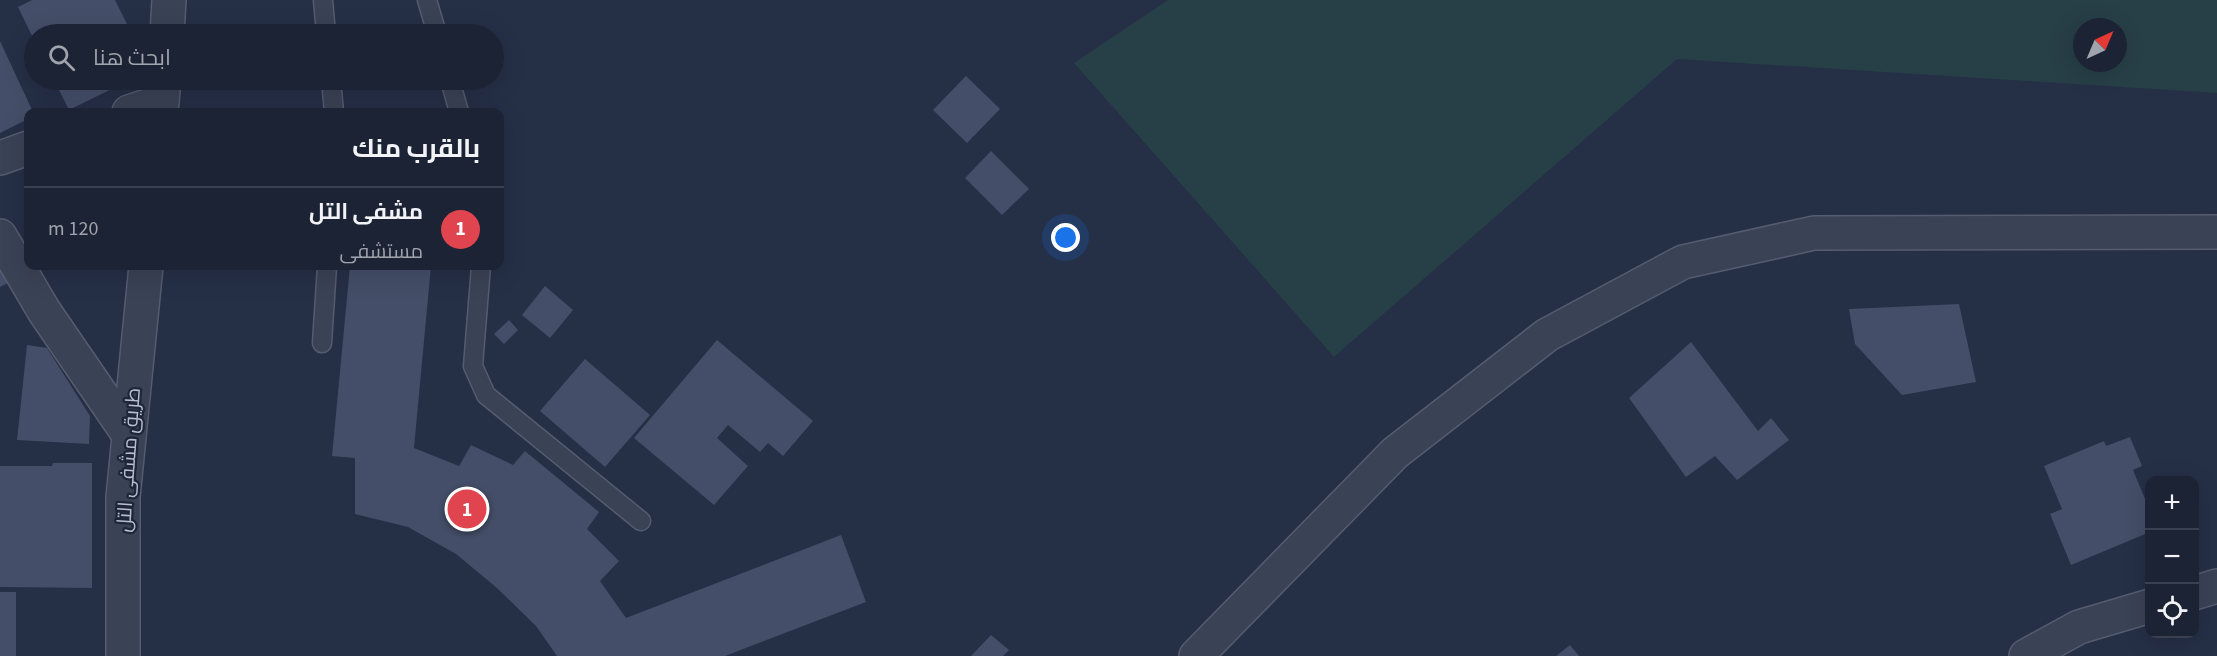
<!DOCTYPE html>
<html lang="ar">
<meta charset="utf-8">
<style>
body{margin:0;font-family:"Source Sans 3",Cairo,sans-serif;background:#292f40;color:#f1f3f6;direction:rtl}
.controls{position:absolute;right:18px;bottom:18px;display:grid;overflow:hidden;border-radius:12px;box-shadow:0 6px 24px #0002}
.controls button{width:54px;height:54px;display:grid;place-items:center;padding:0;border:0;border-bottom:2px solid #3a404f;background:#1c2334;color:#f1f3f6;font:30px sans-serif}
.compass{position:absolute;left:2073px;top:18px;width:54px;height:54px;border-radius:50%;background:#1c2334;box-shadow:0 6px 24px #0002;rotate:44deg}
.you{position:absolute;left:1066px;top:238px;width:21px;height:21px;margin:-15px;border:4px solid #fff;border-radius:50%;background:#1a73e8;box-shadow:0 0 0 9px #1a73e833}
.badge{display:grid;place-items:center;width:39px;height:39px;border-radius:50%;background:#1a73e8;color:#fff;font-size:20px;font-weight:700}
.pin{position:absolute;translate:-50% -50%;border:3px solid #fff;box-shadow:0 2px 6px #0006}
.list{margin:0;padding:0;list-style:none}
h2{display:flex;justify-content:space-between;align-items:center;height:78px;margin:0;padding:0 24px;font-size:26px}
h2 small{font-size:20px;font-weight:400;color:#a0a4ac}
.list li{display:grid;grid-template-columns:39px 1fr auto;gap:18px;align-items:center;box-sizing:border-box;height:84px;padding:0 24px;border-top:2px solid #3a404f}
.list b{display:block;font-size:22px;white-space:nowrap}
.list p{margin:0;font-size:20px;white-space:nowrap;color:#a0a4ac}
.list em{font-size:20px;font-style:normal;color:#a0a4ac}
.icon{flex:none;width:33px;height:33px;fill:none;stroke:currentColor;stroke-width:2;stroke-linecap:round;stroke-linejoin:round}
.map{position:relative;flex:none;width:2217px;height:656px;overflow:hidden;direction:ltr}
.search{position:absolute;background:#1c2334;box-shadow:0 6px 24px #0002;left:24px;top:24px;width:480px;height:66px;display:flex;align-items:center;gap:15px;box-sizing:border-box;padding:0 21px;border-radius:33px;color:#a0a4ac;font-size:22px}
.panel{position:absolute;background:#1c2334;box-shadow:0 6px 24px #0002;left:24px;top:108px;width:480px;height:162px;border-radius:12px;direction:rtl}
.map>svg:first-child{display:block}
.green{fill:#273f47;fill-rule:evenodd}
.building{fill:#444e68}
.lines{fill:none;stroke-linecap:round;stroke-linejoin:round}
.service-casing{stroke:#565c70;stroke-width:21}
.minor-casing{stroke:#565c70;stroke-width:36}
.tertiary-casing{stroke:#565c70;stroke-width:36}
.service{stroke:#3a4255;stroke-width:18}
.minor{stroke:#3a4255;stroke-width:33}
.tertiary{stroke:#3a4255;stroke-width:33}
.labels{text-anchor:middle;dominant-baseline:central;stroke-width:4.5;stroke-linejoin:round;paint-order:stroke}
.street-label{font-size:20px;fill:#b8bdce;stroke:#1e263b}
</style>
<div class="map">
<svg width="2217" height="656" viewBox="0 0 2217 656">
<rect width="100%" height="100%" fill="#252f46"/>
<path class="green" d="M1168,0h1049v93l-540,-34 -343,298 -260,-294zM2082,27h36v36h-36z"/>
<g class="building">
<path d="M32,0h83l13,26 -13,6 1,2h-82v6l-16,-33z"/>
<path d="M0,41l33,71h-5v7l-28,14z"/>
<path d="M966,76l34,33 -33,34 -34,-33z"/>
<path d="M54,80h76l-61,30z"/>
<path d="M991,151l38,38 -27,26 -37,-37z"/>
<path d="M25,165h3v26l-1,1z"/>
<path d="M0,252l14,28 -14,7z"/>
<path d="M350,266h81l-17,182 45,18 12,-21 42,20 12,-14 74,61 -12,17 32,32 -19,20 26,37 215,-83 25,67 -141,54h-168l-21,-30 -39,-38 -41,-34 -48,-27 -53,-13v-56l-23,-2z"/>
<path d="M545,286l28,24 -23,28 -28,-23z"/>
<path d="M1959,304l17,78 -74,13 -47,-51 -6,-35z"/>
<path d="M509,320l9,10 -14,14 -10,-10z"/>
<path d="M717,340l96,81 -30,35 -15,-13 -8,9 -32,-27 -11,13 31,28 -34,39 -80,-67z"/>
<path d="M1691,342l67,89 13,-13 18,22 -52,40 -22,-24 -29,21 -57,-79z"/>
<path d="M27,345l20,3 43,68 -1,28 -72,-4z"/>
<path d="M585,359l65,56 -45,52 -65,-56z"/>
<path d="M2130,437l12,29 -9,4 17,41v21l-79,33 -21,-51 12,-5 -18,-43 60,-25 2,5z"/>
<path d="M53,463h39v125l-92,-1v-121h52z"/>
<rect x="0" y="592" width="16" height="64"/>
<path d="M991,635l18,15 -6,6h-32z"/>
<path d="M1570,645l9,11h-23z"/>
</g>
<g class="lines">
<g class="service-casing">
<g id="service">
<path d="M323,0l3,34"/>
<path d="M427,0l10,34"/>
<path d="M331,80l3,32"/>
<path d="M450,80l9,32"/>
<path d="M481,266l-8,100 13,29 155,126"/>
<path d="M322,343l5,-77"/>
</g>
</g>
<g class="minor-casing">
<g id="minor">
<path d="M129,112l33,-11"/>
<path d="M0,158l28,-10"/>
<path d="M0,236l44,75 85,124"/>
<path d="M2194,593l23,-7"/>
<path d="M1196,656l199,-203 152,-118 136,-73 131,-29 403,-1"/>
<path d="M2026,656l53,-29 71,-21"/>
</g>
</g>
<g class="tertiary-casing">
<g id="tertiary">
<path d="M167,34l2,-34"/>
<path d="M161,112l3,-32"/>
<path d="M123,656v-159l23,-231"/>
</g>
</g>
<use href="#service" class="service"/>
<use href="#minor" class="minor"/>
<use href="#tertiary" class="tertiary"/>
</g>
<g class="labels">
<g class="street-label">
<text transform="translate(129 460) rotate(-86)">طريق مشفى التل</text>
</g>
</g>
</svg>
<div class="controls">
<button>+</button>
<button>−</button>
<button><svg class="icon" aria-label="locate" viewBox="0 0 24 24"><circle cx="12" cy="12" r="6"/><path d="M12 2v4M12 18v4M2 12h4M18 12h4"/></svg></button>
</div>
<svg class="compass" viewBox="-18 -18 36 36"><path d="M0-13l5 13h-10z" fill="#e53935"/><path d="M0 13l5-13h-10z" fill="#a0a4ac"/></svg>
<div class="you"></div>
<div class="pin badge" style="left:467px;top:509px;background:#e0444e">1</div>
<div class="search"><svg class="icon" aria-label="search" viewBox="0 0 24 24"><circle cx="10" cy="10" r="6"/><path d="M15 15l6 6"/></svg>ابحث هنا</div>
<section class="panel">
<h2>بالقرب منك<small></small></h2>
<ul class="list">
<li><span class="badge" style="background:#e0444e">1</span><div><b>مشفى التل</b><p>مستشفى</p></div><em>120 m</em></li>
</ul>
</section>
</div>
